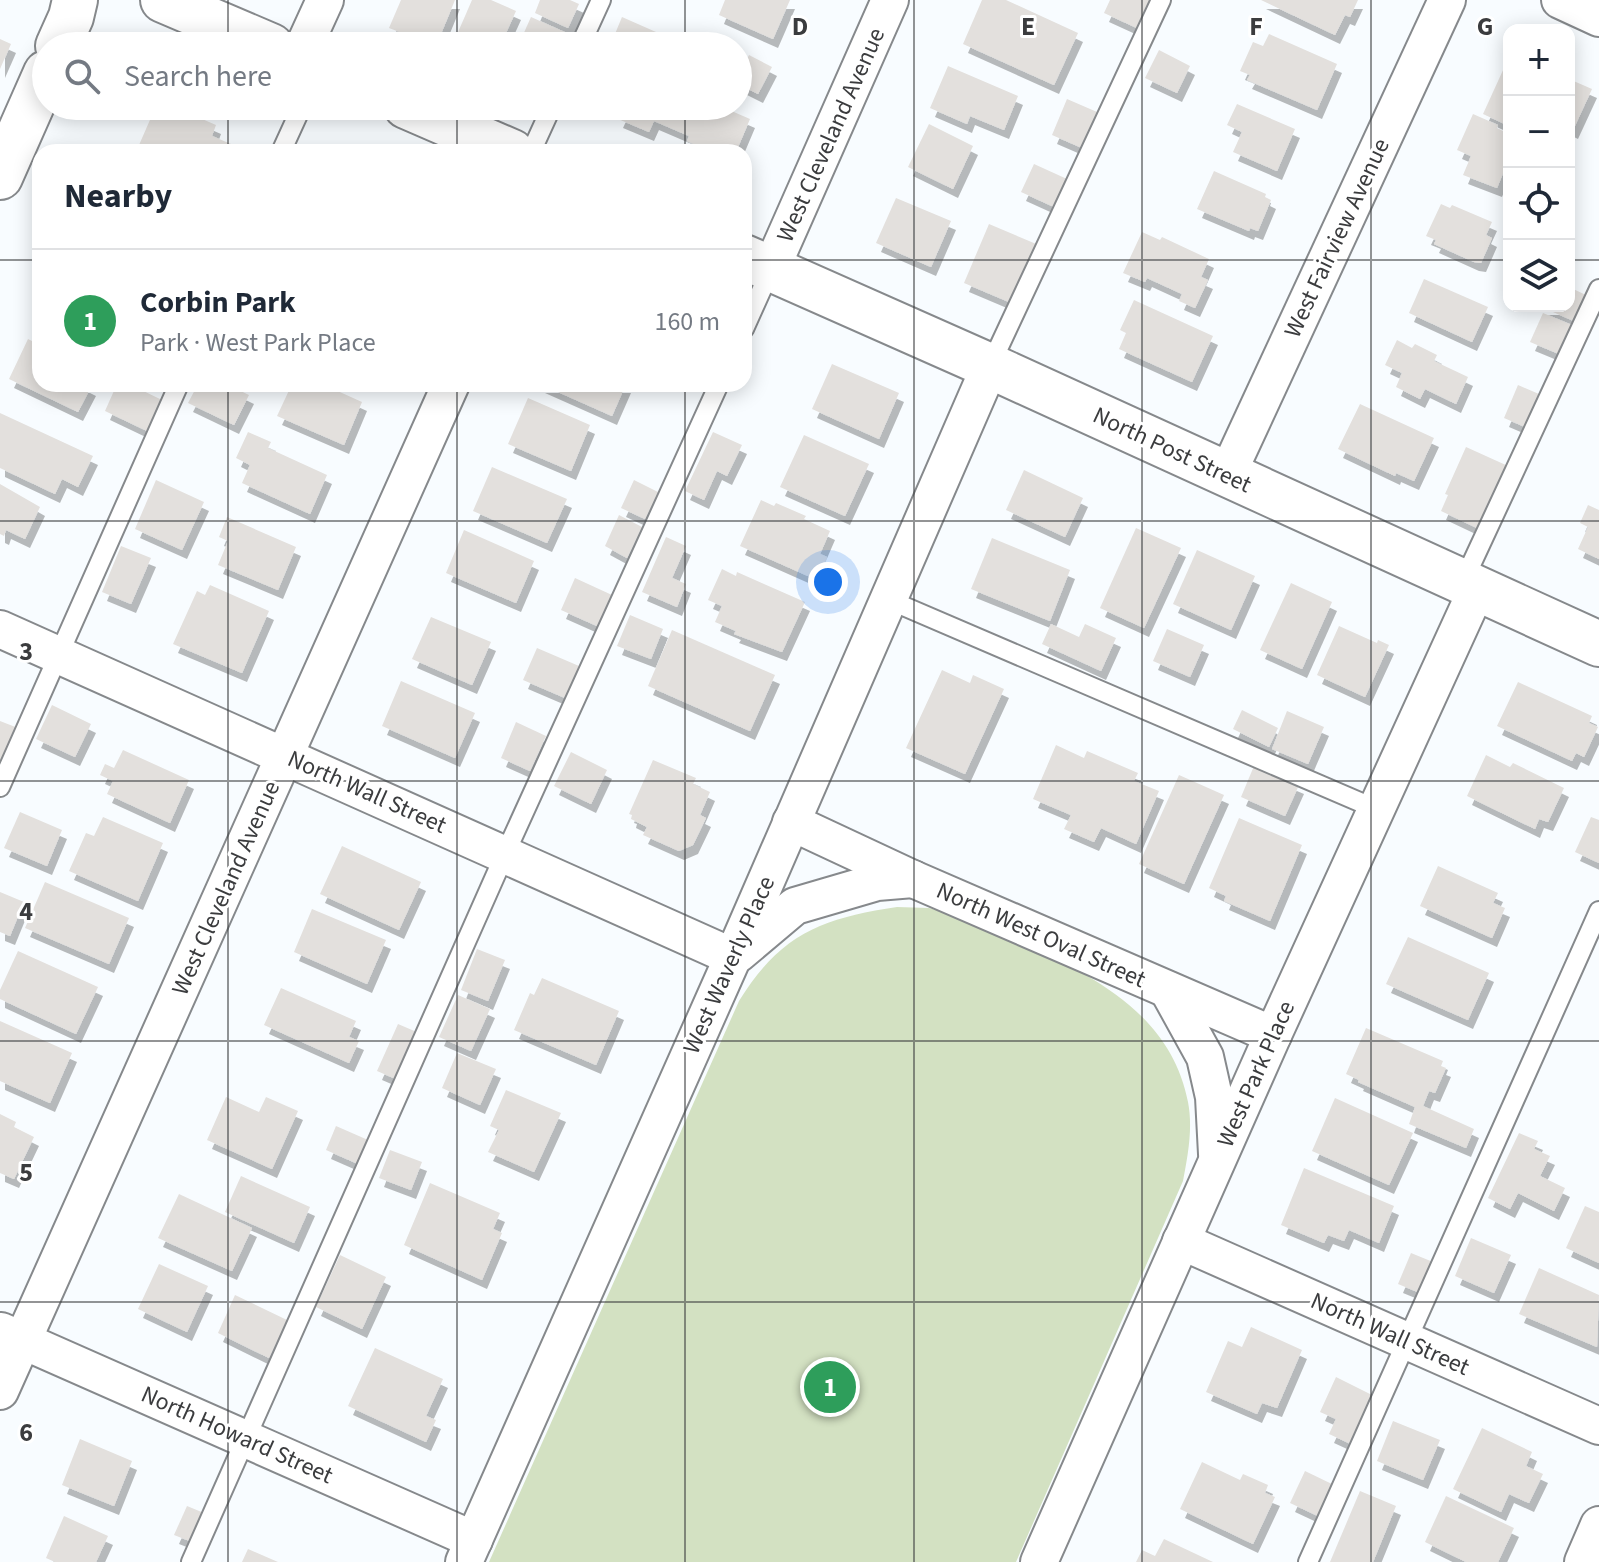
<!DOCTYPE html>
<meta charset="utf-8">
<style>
body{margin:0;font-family:"Source Sans 3",sans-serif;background:#f2f2f3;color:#1f2937}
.controls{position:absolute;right:24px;top:24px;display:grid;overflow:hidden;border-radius:16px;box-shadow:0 4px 20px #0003}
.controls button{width:72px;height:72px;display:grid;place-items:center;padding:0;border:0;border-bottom:2px solid #e0e1e3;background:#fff;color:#1f2937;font:40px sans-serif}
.you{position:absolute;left:828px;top:582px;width:28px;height:28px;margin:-20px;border:6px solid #fff;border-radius:50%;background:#1a73e8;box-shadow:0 0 0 12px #1a73e833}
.badge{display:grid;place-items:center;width:52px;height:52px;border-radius:50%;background:#0f766e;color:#fff;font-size:26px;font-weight:700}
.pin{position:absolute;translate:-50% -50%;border:4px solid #fff;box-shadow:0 2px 8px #0006}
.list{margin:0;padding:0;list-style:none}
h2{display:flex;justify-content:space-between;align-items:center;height:104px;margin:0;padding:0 32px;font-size:34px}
h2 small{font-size:26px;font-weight:400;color:#747a83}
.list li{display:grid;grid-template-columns:52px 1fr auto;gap:24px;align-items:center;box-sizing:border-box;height:144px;padding:0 32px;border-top:2px solid #e0e1e3}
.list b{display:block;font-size:30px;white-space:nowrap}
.list p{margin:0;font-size:26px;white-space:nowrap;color:#747a83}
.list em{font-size:26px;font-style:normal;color:#747a83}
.icon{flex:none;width:44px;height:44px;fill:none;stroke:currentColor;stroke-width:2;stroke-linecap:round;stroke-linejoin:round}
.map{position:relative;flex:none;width:1599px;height:1562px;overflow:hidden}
.search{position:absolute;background:#fff;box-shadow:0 4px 20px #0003;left:32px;top:32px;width:720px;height:88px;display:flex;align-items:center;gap:20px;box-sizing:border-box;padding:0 28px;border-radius:44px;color:#747a83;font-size:30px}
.panel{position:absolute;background:#fff;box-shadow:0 4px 20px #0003;left:32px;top:144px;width:720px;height:248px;border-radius:24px}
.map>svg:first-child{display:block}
.green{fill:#d3e1c2}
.building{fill:#e3e0dd;filter:url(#shadow)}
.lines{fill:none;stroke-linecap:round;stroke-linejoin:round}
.service-casing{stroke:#86898c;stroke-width:22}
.minor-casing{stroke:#86898c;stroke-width:40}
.tertiary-casing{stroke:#86898c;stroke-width:48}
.service{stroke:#fff;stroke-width:18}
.minor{stroke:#fff;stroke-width:36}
.tertiary{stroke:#fff;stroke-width:44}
.grid{fill:none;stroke:#3b3c3e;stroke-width:2;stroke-opacity:0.55}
.labels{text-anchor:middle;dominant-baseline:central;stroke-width:6;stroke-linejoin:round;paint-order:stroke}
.street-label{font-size:24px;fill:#3b3c3e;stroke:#fff}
.grid-label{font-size:26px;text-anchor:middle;font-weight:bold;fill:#3b3c3e;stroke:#fff;stroke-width:6;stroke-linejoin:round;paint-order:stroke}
</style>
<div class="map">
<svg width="1599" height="1562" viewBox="0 0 1599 1562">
<defs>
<filter id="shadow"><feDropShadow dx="5" dy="9" stdDeviation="0" flood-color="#0004"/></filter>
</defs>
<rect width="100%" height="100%" fill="#f8fcff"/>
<path class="green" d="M897,907l32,1 22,6c92,41 215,75 237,188 5,26 0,53 -5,79l-167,381h-527l250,-561c41,-67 84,-83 158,-94z"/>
<g class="building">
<path d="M401,0h54l-19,46 -47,-18z"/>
<path d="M472,0h19l25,11 -16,35h-48z"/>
<path d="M540,0h30l9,4 -11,24 -33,-15z"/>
<path d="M725,0h65l-17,39 -54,-24z"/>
<path d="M982,0h24l72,33 -24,52 -91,-41z"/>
<path d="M1110,0h43l-14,29 -35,-16z"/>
<path d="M1261,0h97l-8,17 -5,-2 -10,20z"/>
<path d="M531,17l38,17 -5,12h-46z"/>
<path d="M622,17l34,15 -6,14h-40z"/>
<path d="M1269,34l68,30 -20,46 -70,-30 3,-5 -10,-4 13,-29 10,4z"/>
<path d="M0,39l11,5 -11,25z"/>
<path d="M1159,50l31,16 -13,27 -32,-15z"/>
<path d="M749,55l23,12 -14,27 -20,-10v-8z"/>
<path d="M1509,57v69l-26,-12z"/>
<path d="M948,66l70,30 -14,34 -34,-14 -3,8 -37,-16z"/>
<path d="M1569,79l23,10 -19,41 -4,-2z"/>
<path d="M1067,99l37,16 -15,36 -37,-16z"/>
<path d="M1237,104l58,25 -18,42 -44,-19 9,-20 -15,-7z"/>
<path d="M156,106h16l44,19 -4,11 38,16h-114z"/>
<path d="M624,106h96l30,13 -14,33h-34l2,-3 -17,-8 2,-5 -35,-15 -5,11 -31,-13z"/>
<path d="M1473,114l25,11 -1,3 12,6v40l-5,-3 -7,17 -34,-13 8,-19 -14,-6z"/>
<path d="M929,124l44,22 -20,43 -45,-22z"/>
<path d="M1034,164l33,15 -13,28 -33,-15z"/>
<path d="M1214,171l52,23 -1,3 6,3 -13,31 -8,-3 -1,3 -52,-22z"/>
<path d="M896,198l55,23 -20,46 -55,-24z"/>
<path d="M1441,204l9,4 2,-3 40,17 -6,13 6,3 -11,25 -7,-1 -40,-18 2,-4 -10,-4z"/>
<path d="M989,224l52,22 -25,59 -52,-22z"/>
<path d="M1142,232l18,8 2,-3 47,22 -8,18 7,3 -13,28 -16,-7 3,-7 -35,-16 -2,4 -22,-9z"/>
<path d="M1424,279l64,28 -16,35 -63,-29z"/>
<path d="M1569,287l19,9 -12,26 -37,-16h30z"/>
<path d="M1134,300l79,36 -21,46 -73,-33 7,-16 -6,-3z"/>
<path d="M1543,313l29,12 -13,29 -29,-12z"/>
<path d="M28,339l12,6v39h45l6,3 -13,25 -69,-33z"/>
<path d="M1397,340l15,8 3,-4 22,11 -3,6 34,16 -12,27 -31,-15 -5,10 -24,-12 6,-14 -17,-8z"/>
<path d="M832,364l67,29 -20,46 -67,-30z"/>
<path d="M117,384h12l33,16 -15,31 -42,-20z"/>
<path d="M198,384h28l23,11 -15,30 -46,-22z"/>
<path d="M292,384h30l40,18 -18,43 -67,-29z"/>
<path d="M540,384h86l-14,32z"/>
<path d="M1518,385l21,9 -14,33 -21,-9z"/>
<path d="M528,398l62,27 -19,46 -63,-27z"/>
<path d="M1360,404l74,34 -20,43 -18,-8 -1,3 -57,-27z"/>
<path d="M0,413l93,43 -15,31 -16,-8 -7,15 -55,-26z"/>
<path d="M248,432l23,10 -3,6 59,27 -17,39 -68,-31 8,-18 -14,-7z"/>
<path d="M713,432l29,13 -15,31 -10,-5 -13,29 -19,-9z"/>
<path d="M804,435l65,29 -24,52 -65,-29z"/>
<path d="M1466,447l42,19 -29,63 -38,-18 7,-16 -3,-1z"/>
<path d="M492,467l75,32 -20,44 -74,-32z"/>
<path d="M1024,470l59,28 -18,39 -59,-27z"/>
<path d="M156,480l48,22 -22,48 -47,-21z"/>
<path d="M634,480l24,12 -13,27 -24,-11z"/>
<path d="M0,484l40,23 -15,32 -19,-9 -2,6 -4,-2z"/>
<path d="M761,500l13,6 2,-3 30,13 -2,3 26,12 -10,23 7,3 -10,23 -77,-34z"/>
<path d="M1588,505l11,5v49l-21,-10 10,-22 -8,-4z"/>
<path d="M619,515l23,12 -15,31 -22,-12z"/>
<path d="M227,517l69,30 -18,43 -60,-25 10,-24 -9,-4z"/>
<path d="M1136,528l45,20 -37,80 -44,-20z"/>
<path d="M464,530l70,31 -18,42 -70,-30z"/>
<path d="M666,537l20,9 -14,32 14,6 -9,23 -35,-15z"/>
<path d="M992,538l78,32 -20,51 -79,-32z"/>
<path d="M121,546l30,12 -20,46 -29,-12z"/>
<path d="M1197,550l58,26 -24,54 -58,-26z"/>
<path d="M722,569l14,7 1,-4 68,30 -23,50 -48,-18 2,-3 -21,-9 7,-16 -14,-6z"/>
<path d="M575,578l37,17 -15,31 -36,-16z"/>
<path d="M1291,583l41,19 -30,67 -42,-19z"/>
<path d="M210,585l59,26 -27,62 -69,-29 24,-53 8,4z"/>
<path d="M630,615l33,14 -12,30 -34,-13z"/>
<path d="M431,617l60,25 -19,43 -60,-26z"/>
<path d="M1051,624l28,13 6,-13 31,14 -15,33 -59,-27z"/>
<path d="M1339,626l38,17 1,-3 11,5 -24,52 -48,-22z"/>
<path d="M1167,629l37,16 -14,32 -37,-16z"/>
<path d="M672,630l103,45 -25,56 -102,-45z"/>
<path d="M537,648l42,18 -14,32 -42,-18z"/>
<path d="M942,670l28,13 3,-8 31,14 -39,85 -59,-26z"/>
<path d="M401,681l74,32 -20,45 -73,-32z"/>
<path d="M1518,682l74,34 -3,7 9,4 -14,30 -8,-4 -4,8 -75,-35z"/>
<path d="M52,705l39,19 -16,33 -39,-18z"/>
<path d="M1242,710l36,18 -9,19 -36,-18z"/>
<path d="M1287,711l37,16 -16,37 -36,-15z"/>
<path d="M0,721l18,7 -14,35 -4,-2z"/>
<path d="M516,722l30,14 -16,35 -29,-13z"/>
<path d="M1056,745l28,13 3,-7 51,22 -4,8 25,10 -23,53 -35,-16 -7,14 -30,-13 7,-14 -38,-16z"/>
<path d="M123,750l66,30 -19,43 -63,-29 6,-13 -13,-6 5,-11 9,4z"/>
<path d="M571,752l36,18 -16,34 -37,-18z"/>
<path d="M1486,755l24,12 3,-4 51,25 -16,34 -9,-3 -4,10 -68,-33z"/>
<path d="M653,760l43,18 -3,6 17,8 -10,23 6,3 -13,27 -14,6 -36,-16 4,-8 -16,-8 1,-4 -3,-1z"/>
<path d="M1254,766l45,19 -14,31 -44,-19z"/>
<path d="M1179,775l45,20 -40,89 -45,-20z"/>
<path d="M20,812l42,18 -15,36 -43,-18z"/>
<path d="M103,817l60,26 -25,58 -69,-30 17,-38 8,3z"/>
<path d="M1591,817l8,3v43l-24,-11z"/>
<path d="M1239,818l63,27 -32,76 -46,-20 2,-5 -17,-8z"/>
<path d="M342,846l79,36 -22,48 -79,-36z"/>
<path d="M1438,866l60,27 -5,10 12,5 -13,30 -72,-32z"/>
<path d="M45,882l84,36 -20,46 -84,-36z"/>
<path d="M0,892l24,10 -14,34 -10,-4z"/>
<path d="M312,909l74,31 -19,44 -73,-32z"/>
<path d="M1408,937l81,36 -21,47 -82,-36z"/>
<path d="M477,949l28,11 -17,41 -27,-11z"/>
<path d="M18,951l80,36 -22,47 -76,-35v-9z"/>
<path d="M542,978l77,33 -23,54 -82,-35 16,-37 4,2z"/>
<path d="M281,988l75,33 -7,16 10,4 -10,22 -85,-38z"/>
<path d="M458,995l32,14 -19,42 -32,-14z"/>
<path d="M0,1021l72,32 -22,50 -50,-22z"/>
<path d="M398,1024l21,9 -21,47 -21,-9z"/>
<path d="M1366,1028l77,33 -2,5 5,2 -11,25 -6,-2 -6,15 51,23 -8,19 -57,-24 6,-17 -57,-25 1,-2 -13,-6z"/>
<path d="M457,1053l39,16 -16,36 -38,-17z"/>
<path d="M506,1090l55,23 -27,59 -46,-20 11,-22 -9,-4z"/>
<path d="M226,1097l33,15 7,-15 32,14 -26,58 -65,-29z"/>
<path d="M1335,1098l78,35 -24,52 -77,-34z"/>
<path d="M0,1114l16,8 -2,5 20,10 -20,42 -14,-6z"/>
<path d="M336,1126l32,14 -10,24 -32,-14z"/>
<path d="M1519,1133l19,8 -4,8 16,7 -10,20 25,12 -11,23 -36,-18 -8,16 -22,-11z"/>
<path d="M390,1150l32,12 -11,28 -32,-12z"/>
<path d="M1304,1168l90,38 -15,37 -30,-13 -5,11 -16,-6 -4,8 -43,-18z"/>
<path d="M241,1176l69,31 -16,36 -69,-31z"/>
<path d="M430,1183l70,30 -7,16 9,4 -20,47 -78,-35z"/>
<path d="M179,1194l73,34 -20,43 -74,-33z"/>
<path d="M1585,1206l14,6v51l-33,-15z"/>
<path d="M1471,1238l40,17 -17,38 -39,-17z"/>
<path d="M1411,1253l22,9 -13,31 -22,-9z"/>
<path d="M340,1255l46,22 -24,52 -46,-22z"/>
<path d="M159,1264l49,22 -21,46 -49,-23z"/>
<path d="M1539,1268l60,27 -2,52 -78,-33z"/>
<path d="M235,1295l52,25 -18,38 -51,-25z"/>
<path d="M1251,1327l51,23 -25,58 -15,-5 -5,11 -51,-22 22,-51 14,6z"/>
<path d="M375,1348l68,31 -17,37 10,4 -10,22 -78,-36z"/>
<path d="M1336,1377l40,20 -23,48 -24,-11 7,-15 -16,-7z"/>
<path d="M1393,1421l47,19 -17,40 -46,-19z"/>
<path d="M1482,1428l50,24 -6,14 17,8 -14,29 -20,-9 -8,18 -48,-23z"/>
<path d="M80,1439l52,22 -18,45 -52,-21z"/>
<path d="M1202,1462l38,18 3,-6 25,11 -3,8 10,4 -22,47 -73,-35z"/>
<path d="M1305,1471l29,14 -14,32 -30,-14z"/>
<path d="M1360,1491l36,15 -23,56h-43z"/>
<path d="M1446,1496l68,32 -16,34h-32l-41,-20z"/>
<path d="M187,1506l17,7 -12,29 -18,-7z"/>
<path d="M64,1516l44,20 -12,26h-41l-9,-4z"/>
<path d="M1164,1539l49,23h-77l6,-12 13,6z"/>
<path d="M248,1549l30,13h-36z"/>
</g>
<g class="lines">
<g class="service-casing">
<g id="service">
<path d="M580,46l21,-46"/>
<path d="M281,152l21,-46"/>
<path d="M531,152l21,-46"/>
<path d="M744,329l27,-60"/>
<path d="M990,366l171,-366"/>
<path d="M1463,582l136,-293"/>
<path d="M887,599l489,210"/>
<path d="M0,787l179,-403"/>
<path d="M191,1562l314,-708 214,-470"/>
<path d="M1308,1562l291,-651"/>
</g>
</g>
<g class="minor-casing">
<g id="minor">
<path d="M1560,0l39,18"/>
<path d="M304,46l21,-46"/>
<path d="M771,269l119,-269"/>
<path d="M1227,475l220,-475"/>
<path d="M0,629l733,328"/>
<path d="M791,822l122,57 360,156"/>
<path d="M738,954l57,-48 82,-24 36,-3"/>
<path d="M1168,990l37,67 9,40 3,57"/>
<path d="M1181,1241l418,185"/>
<path d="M1,1331l473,209"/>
<path d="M0,1391l451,-1007"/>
<path d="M464,1562l269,-605 257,-591"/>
<path d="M1039,1562l234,-527 204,-446"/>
<path d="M1583,1562l16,-37"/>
</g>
</g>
<g class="tertiary-casing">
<g id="tertiary">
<path d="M163,0l108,46"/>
<path d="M58,46l13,-29 4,-17"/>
<path d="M406,106l106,46"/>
<path d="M0,177l46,-104"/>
<path d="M744,257l246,109 609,278"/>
</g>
</g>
<use href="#service" class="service"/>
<use href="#minor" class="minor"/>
<use href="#tertiary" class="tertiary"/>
</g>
<path class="grid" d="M228,0v46M457,0v46M685,0v46M914,0v1562M1142,0v1562M1371,0v1562M228,106v46M457,106v46M685,106v46M0,260h40M744,260h765M1569,260h30M228,384v1178M457,384v1178M685,384v1178M0,521h1599M0,781h1599M0,1041h1599M0,1302h1599"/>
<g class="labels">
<g class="street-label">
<text transform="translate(831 135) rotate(-66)">West Cleveland Avenue</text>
<text transform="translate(1337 238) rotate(-65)">West Fairview Avenue</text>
<text transform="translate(1172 450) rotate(25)">North Post Street</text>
<text transform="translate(367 792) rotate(24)">North Wall Street</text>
<text transform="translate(226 888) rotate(-66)">West Cleveland Avenue</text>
<text transform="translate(1041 935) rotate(24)">North West Oval Street</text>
<text transform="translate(729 965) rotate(-66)">West Waverly Place</text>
<text transform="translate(1256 1074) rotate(-66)">West Park Place</text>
<text transform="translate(1390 1334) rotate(24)">North Wall Street</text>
<text transform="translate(237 1435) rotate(24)">North Howard Street</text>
</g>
</g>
<g class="grid-label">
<text x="800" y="35">D</text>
<text x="1028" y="35">E</text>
<text x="1256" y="35">F</text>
<text x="1485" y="35">G</text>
<text x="26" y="660">3</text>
<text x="26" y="920">4</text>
<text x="26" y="1181">5</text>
<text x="26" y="1441">6</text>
</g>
</svg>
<div class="controls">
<button>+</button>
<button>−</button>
<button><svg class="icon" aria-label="locate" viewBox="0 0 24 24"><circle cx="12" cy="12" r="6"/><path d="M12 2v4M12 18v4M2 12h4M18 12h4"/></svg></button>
<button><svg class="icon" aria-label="layers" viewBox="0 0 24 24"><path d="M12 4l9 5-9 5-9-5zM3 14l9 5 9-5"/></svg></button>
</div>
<div class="you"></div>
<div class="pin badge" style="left:830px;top:1387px;background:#2e9e5b">1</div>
<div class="search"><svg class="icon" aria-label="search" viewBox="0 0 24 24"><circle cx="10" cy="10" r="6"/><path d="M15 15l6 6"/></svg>Search here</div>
<section class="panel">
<h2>Nearby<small></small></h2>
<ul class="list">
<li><span class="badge" style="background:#2e9e5b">1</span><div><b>Corbin Park</b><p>Park · West Park Place</p></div><em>160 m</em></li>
</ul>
</section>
</div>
